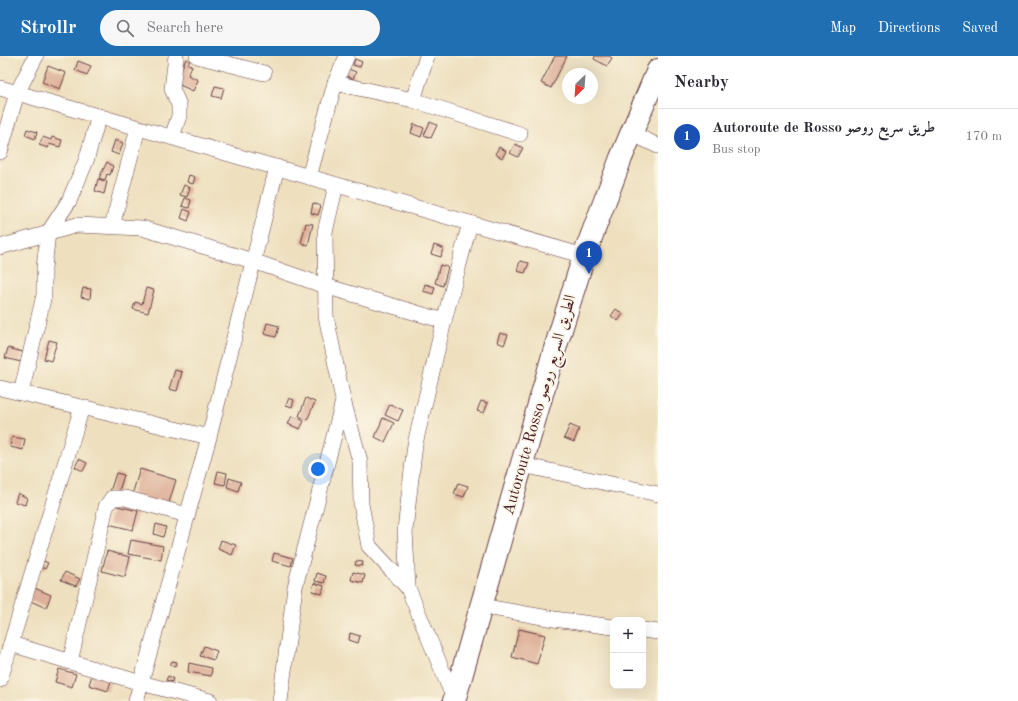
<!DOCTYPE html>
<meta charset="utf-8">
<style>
body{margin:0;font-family:"Old Standard TT",Amiri,serif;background:#f7f7f7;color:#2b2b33}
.controls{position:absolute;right:12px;bottom:12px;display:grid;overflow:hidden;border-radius:8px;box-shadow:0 4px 16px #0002}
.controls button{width:36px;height:36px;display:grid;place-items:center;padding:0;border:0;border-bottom:1px solid #e1e1e2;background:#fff;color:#2b2b33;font:20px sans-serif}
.compass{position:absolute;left:562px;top:12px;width:36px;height:36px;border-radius:50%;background:#fff;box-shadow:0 4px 16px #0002;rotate:205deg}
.you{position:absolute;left:318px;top:413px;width:14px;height:14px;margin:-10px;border:3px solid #fff;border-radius:50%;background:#1a73e8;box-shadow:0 0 0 6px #1a73e833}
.badge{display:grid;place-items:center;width:26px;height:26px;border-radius:50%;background:#1f6fb2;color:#fff;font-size:13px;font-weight:700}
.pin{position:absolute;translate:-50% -33px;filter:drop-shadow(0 1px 2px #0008)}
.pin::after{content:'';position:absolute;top:21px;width:14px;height:12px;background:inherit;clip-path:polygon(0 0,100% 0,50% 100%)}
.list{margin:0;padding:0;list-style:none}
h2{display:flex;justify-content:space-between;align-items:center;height:52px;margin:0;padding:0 16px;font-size:17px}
h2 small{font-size:13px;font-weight:400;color:#7c7c81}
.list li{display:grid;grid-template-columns:26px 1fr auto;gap:12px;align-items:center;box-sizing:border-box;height:56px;padding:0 16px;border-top:1px solid #e1e1e2}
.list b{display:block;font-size:15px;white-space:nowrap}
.list p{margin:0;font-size:13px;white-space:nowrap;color:#7c7c81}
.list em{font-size:13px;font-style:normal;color:#7c7c81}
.icon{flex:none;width:22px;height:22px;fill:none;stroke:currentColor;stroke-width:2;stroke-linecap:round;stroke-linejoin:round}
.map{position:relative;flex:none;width:658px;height:645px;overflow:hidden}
header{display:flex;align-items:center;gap:24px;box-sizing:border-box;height:56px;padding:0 20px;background:#1f6fb2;color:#fff}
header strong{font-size:19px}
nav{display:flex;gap:22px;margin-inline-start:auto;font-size:14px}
.search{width:280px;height:36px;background:#f7f7f7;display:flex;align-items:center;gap:10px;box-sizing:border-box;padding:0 14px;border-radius:22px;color:#7c7c81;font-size:15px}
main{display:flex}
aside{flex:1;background:#fff}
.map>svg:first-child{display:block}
.building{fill:#deb19a}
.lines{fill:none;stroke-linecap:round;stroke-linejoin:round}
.minor-casing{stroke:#633c41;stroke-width:16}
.trunk-casing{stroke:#633c41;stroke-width:24}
.minor{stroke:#fff;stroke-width:15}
.trunk{stroke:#fff;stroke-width:22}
.labels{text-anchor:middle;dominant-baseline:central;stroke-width:3.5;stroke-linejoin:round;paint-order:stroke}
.street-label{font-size:16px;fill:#4a1f2b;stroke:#fcf5e5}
</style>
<header>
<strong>Strollr</strong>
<div class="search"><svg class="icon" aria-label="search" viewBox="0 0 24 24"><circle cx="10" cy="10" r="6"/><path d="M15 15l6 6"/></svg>Search here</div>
<nav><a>Map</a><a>Directions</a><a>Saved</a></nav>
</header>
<main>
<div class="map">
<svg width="658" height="645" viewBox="0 0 658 645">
<rect width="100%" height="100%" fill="#fcf5e5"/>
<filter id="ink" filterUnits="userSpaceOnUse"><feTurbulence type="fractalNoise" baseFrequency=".025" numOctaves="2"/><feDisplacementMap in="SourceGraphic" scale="8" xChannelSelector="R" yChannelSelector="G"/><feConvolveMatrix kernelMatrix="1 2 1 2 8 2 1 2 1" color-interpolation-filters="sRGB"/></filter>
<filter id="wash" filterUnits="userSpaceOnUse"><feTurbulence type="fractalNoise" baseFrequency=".012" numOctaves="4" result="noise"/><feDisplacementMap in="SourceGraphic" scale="16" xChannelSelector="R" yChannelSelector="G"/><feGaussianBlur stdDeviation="0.9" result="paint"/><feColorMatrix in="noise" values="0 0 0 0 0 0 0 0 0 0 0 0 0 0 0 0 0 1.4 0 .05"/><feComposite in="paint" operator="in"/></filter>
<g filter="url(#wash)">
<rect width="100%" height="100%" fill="#eee0bf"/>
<g id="blocks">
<g class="building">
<path d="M555,0h12l-16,32 -10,-5z"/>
<path d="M595,0h14l3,2 -5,8 -13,-7z"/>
<path d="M186,3l4,2 -2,3 4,2 -4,9 10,5 -5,11 -18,-8z"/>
<path d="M355,3l7,3 -2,5 -7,-2z"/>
<path d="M78,5l13,5 -4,9 -12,-5z"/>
<path d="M48,10l18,7 -6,16 -18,-7z"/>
<path d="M346,12l10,4 -3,7 -9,-4z"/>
<path d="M215,30l9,2 -3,10 -9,-2z"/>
<path d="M430,66l7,3 -6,13 -7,-3z"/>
<path d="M414,68l10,4 -3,9 -10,-4z"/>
<path d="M27,73l10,3 -2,7 -10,-4z"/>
<path d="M43,81l8,3 1,-3 10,3 -2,7 -11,-3 -1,4 -9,-3z"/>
<path d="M115,84l8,3 -4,12 -8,-3z"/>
<path d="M515,88l8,4 -5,9 -8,-4z"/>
<path d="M499,91l7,4 -4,7 -7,-4z"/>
<path d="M107,106l6,4 -3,9 -3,-1 -2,6 -6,-2z"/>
<path d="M189,119l6,2 -2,7 -6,-2z"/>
<path d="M98,123l9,3 -3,12 -9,-3z"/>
<path d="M184,129l6,3 -3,9 -7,-2z"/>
<path d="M185,142l6,2 -2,8 -7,-2z"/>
<path d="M313,147l8,3 -3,9 -7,-2z"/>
<path d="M184,153l7,3 -3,9 -7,-3z"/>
<path d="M306,167l7,1 -5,21 -7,-2z"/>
<path d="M434,189l9,3 -2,9 -10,-3z"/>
<path d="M520,205l9,2 -4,10 -8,-2z"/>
<path d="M440,209l8,2 -5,19 -8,-3z"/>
<path d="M425,228l10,3 -2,7 -10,-3z"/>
<path d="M83,232l8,1 -1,10 -9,-2z"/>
<path d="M146,232l8,2 -6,23 -15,-4 2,-7 7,2z"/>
<path d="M616,253l7,5 -5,7 -7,-5z"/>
<path d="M267,267l12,3 -3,11 -12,-3z"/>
<path d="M500,277l8,2 -4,10 -7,-3z"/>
<path d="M49,284l8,2 -6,19 -7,-2z"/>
<path d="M8,292l15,4 -2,10 -16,-4z"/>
<path d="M175,314l7,2 -5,19 -8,-2z"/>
<path d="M289,342l5,2 -2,7 -6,-2z"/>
<path d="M306,342l9,4 -8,18 -8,-4z"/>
<path d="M481,345l7,2 -4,10 -7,-2z"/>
<path d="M390,348l13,6 -5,11 -13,-6z"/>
<path d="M292,360l12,5 -4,8 -12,-5z"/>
<path d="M383,362l11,5 -9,19 -10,-5z"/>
<path d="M570,369l9,4 -5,13 -10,-4z"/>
<path d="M12,381l13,2 -2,11 -13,-3z"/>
<path d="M79,403l8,4 -4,8 -8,-4z"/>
<path d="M140,413l36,11 -8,26 -36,-11z"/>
<path d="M218,415l9,2 -2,12 -10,-2z"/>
<path d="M116,417l8,2 -6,19 -8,-2z"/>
<path d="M229,422l12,4 -3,9 -11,-4z"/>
<path d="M458,427l10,3 -4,11 -10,-3z"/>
<path d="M18,437l9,5 -2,7 -10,-3z"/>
<path d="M113,449l25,6 -5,19 -25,-6z"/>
<path d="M156,468l10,3 -3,10 -9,-3z"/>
<path d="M131,484l32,6 -2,14 -33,-6z"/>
<path d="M221,484l15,5 -4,10 -14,-6z"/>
<path d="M107,495l23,6 -5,20 -23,-6z"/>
<path d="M274,497l19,5 -2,8 -19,-5z"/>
<path d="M41,504l7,3 -3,6 -7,-3z"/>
<path d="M356,505l7,1 -1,4 -7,-1z"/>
<path d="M65,516l15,7 -4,7 -15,-6z"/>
<path d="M353,516l12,3 -2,8 -12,-3z"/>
<path d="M317,517l9,3 -2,7 -9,-2z"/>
<path d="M314,527l10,3 -2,8 -10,-3z"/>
<path d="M30,530l21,9 -5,13 -22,-10z"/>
<path d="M519,573l26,6 -8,29 -25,-7z"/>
<path d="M350,577l10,3 -2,7 -9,-3z"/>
<path d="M204,590l13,5 -3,9 -14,-4z"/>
<path d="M172,605l5,1 -2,5 -5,-2z"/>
<path d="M189,607l23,5 -1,8 -23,-4z"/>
<path d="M59,613l17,5 -4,13 -17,-5z"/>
<path d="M92,619l19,6 -3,10 -19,-6z"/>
<path d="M168,620l5,2 -1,4 -6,-2z"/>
</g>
</g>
</g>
<g filter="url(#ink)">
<use href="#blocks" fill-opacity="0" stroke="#633c41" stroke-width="1"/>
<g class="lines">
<g class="minor-casing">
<g id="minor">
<path d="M197,0l67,17"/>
<path d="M335,27l78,17 107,34"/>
<path d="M0,32l584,168"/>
<path d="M413,44l14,-44"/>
<path d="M631,77l27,13"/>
<path d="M172,81l7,-21v-11l-7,-16 4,-33"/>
<path d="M0,96l17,-59 19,-37"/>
<path d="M309,121l26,-94 12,-27"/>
<path d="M336,129l-11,47 1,84 17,84 17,61 1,43 8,42 39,42 47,113"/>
<path d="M112,170l26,-98"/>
<path d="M0,191l77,-22 65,3 111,33 72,25 119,35"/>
<path d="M0,332l209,49"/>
<path d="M21,337l23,-98v-27l4,-35 21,-32 17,-40 13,-45"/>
<path d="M522,409l136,29"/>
<path d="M408,532l-3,-58 10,-86 29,-123 26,-98"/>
<path d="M481,550l73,13 59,8"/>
<path d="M643,574l15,2"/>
<path d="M11,588l130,39 69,18"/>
<path d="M70,606l36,-155 6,-9h13l62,17"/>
<path d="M0,624l82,-273"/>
<path d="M136,645l73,-264 68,-270"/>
<path d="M280,645l15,-114 48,-186"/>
</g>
</g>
<g class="trunk-casing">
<path id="trunk" d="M454,645l100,-349 30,-96 37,-98 37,-88"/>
</g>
<use href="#minor" class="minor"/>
<use href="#trunk" class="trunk"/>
</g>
</g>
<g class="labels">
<g class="street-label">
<text transform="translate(540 349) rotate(-74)">Autoroute Rosso الطريق السريع روصو</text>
</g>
</g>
</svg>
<div class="controls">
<button>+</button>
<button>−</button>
</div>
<svg class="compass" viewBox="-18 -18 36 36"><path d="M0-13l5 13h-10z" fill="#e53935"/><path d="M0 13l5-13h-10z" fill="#7c7c81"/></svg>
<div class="you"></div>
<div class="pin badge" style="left:589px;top:218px;background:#1a4fb4">1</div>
</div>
<aside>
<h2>Nearby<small></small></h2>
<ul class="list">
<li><span class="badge" style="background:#1a4fb4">1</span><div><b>Autoroute de Rosso طريق سريع روصو</b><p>Bus stop</p></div><em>170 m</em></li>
</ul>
</aside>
</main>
